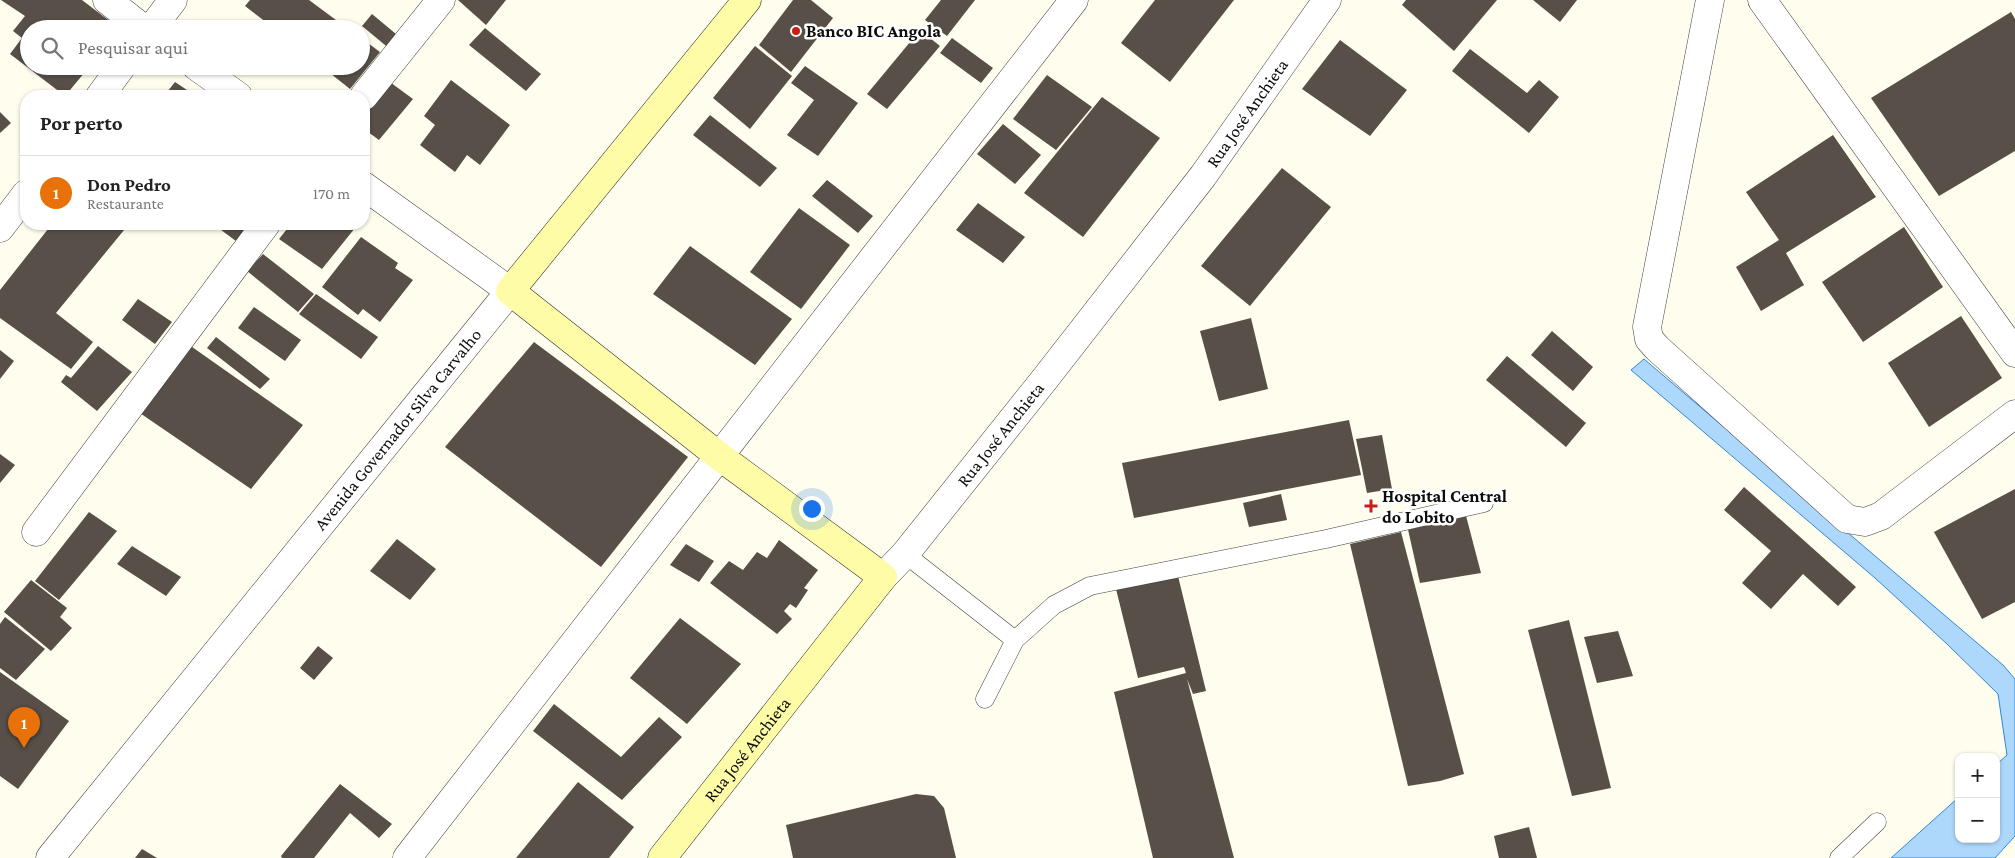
<!DOCTYPE html>
<html lang="pt">
<meta charset="utf-8">
<style>
body{margin:0;font-family:"Crimson Pro",serif;background:#f6f6f6;color:#222}
.controls{position:absolute;right:15px;bottom:15px;display:grid;overflow:hidden;border-radius:10px;box-shadow:0 1px 4px #0004}
.controls button{width:45px;height:45px;display:grid;place-items:center;padding:0;border:0;border-bottom:1px solid #e0e0e0;background:#fff;color:#222;font:25px sans-serif}
.you{position:absolute;left:811px;top:508px;width:18px;height:18px;margin:-12px;border:4px solid #fff;border-radius:50%;background:#1a73e8;box-shadow:0 0 0 8px #1a73e833}
.badge{display:grid;place-items:center;width:32px;height:32px;border-radius:50%;background:#ea580c;color:#fff;font-size:16px;font-weight:700}
.pin{position:absolute;translate:-50% -41px;filter:drop-shadow(0 1px 2px #0008)}
.pin::after{content:'';position:absolute;top:26px;width:18px;height:15px;background:inherit;clip-path:polygon(0 0,100% 0,50% 100%)}
.list{margin:0;padding:0;list-style:none}
h2{display:flex;justify-content:space-between;align-items:center;height:65px;margin:0;padding:0 20px;font-size:21px}
h2 small{font-size:16px;font-weight:400;color:#767676}
.list li{display:grid;grid-template-columns:32px 1fr auto;gap:15px;align-items:center;box-sizing:border-box;height:75px;padding:0 20px;border-top:1px solid #e0e0e0}
.list b{display:block;font-size:19px;white-space:nowrap}
.list p{margin:0;font-size:16px;white-space:nowrap;color:#767676}
.list em{font-size:16px;font-style:normal;color:#767676}
.icon{flex:none;width:28px;height:28px;fill:none;stroke:currentColor;stroke-width:2;stroke-linecap:round;stroke-linejoin:round}
.map{position:relative;flex:none;width:2015px;height:858px;overflow:hidden}
.search{position:absolute;background:#fff;box-shadow:0 1px 4px #0004;left:20px;top:20px;width:350px;height:55px;display:flex;align-items:center;gap:12px;box-sizing:border-box;padding:0 18px;border-radius:28px;color:#767676;font-size:19px}
.panel{position:absolute;background:#fff;box-shadow:0 1px 4px #0004;left:20px;top:90px;width:350px;height:140px;border-radius:20px}
.map>svg:first-child{display:block}
.water{fill:#add8fc;stroke:#2d88da}
.building{fill:#574f48}
.lines{fill:none;stroke-linecap:round;stroke-linejoin:round}
.lane-casing{stroke:#404040;stroke-width:19}
.street-casing{stroke:#404040;stroke-width:29}
.secondary-casing{stroke:#2f2f2f;stroke-width:29}
.lane{stroke:#fff;stroke-width:18}
.street{stroke:#fff;stroke-width:28}
.secondary{stroke:#fffca8;stroke-width:28}
.poi-dot{fill:#ca1d18;stroke:#fff;stroke-width:2}
.labels{text-anchor:middle;dominant-baseline:central;stroke-width:5;stroke-linejoin:round;paint-order:stroke}
.poi-label{font-size:18px;font-weight:bold;fill:#0d0d0d;stroke:#fff;text-anchor:start}
.street-label{font-size:18px;fill:#0d0d0d;stroke:#fff}
</style>
<div class="map">
<svg width="2015" height="858" viewBox="0 0 2015 858">
<rect width="100%" height="100%" fill="#fffded"/>
<path class="water" d="M1644,359l359,306 12,14v157l-20,22h-104l68,-61v42h37v-74l11,-10 -9,-61 -51,-50 -72,-66 -244,-208z"/>
<g class="building">
<path d="M1,0h81l38,29h-91v37h61l-25,30 -55,-42 12,-16 -9,-7 12,-15z"/>
<path d="M250,0h59l31,23 -5,6h-60l-30,-23z"/>
<path d="M458,0h48l-20,25z"/>
<path d="M793,0h18l22,18 -42,54 -32,-27z"/>
<path d="M941,0h34l-28,36 -22,-16z"/>
<path d="M1155,0h79l-64,82 -49,-39z"/>
<path d="M1406,0h91l-43,51 -52,-46z"/>
<path d="M1533,0h44l-17,22z"/>
<path d="M2011,12l4,7v132l-76,45 -68,-98z"/>
<path d="M372,14l30,25 -11,11 -29,-24z"/>
<path d="M485,28l56,46 -15,17 -57,-46z"/>
<path d="M920,30l20,16 -53,63 -20,-15z"/>
<path d="M361,38l19,14 -30,37 -29,-23h40z"/>
<path d="M952,38l41,30 -12,15 -41,-30z"/>
<path d="M1340,40l67,50 -37,46 -68,-47z"/>
<path d="M755,46l37,30 -42,53 -37,-31z"/>
<path d="M1470,49l57,44 12,-13 20,17 -30,36 -77,-62z"/>
<path d="M805,66l53,37 -40,53 -31,-21 27,-35 -23,-17z"/>
<path d="M1047,75l45,32 -36,43 -43,-31z"/>
<path d="M383,77l30,22 -34,41 -15,-11v-27z"/>
<path d="M451,80l59,45 -30,40 -13,-10 -12,17 -35,-27 15,-20 -11,-9z"/>
<path d="M175,82l21,14h-32z"/>
<path d="M1102,97l58,41 -77,99 -59,-44z"/>
<path d="M0,112l11,11 -11,10z"/>
<path d="M710,115l67,53 -17,19 -67,-52z"/>
<path d="M1003,124l38,31 -26,29 -38,-30z"/>
<path d="M1833,135l43,62 -90,56 18,32 -43,26 -25,-44 43,-27 -33,-48z"/>
<path d="M1282,168l49,39 -81,99 -49,-40z"/>
<path d="M827,180l46,36 -15,17 -46,-37z"/>
<path d="M978,203l47,34 -22,26 -47,-33z"/>
<path d="M799,208l51,37 -49,64 -51,-37z"/>
<path d="M52,224h77l-73,89 37,29 -22,27 -71,-51v-28z"/>
<path d="M213,224h38l-11,20z"/>
<path d="M291,224h58l6,4 -33,41 -43,-30z"/>
<path d="M1904,227l39,60 -80,55 -41,-60z"/>
<path d="M361,237l37,26 -3,5 18,12 -33,42 -17,-13 -5,6 -36,-28z"/>
<path d="M690,246l102,73 -37,46 -102,-71z"/>
<path d="M263,254l51,40 -16,18 -51,-41z"/>
<path d="M316,294l62,43 -17,22 -62,-45z"/>
<path d="M138,299l34,23 -17,22 -33,-24z"/>
<path d="M254,307l47,33 -16,21 -47,-33z"/>
<path d="M1961,316l41,62 -73,49 -41,-64z"/>
<path d="M1251,318l17,71 -49,12 -19,-70z"/>
<path d="M1552,331l41,36 -20,24 -42,-36z"/>
<path d="M216,337l54,42 -10,10 -53,-41z"/>
<path d="M185,342l118,83 -52,64 -117,-80z"/>
<path d="M534,342l154,115 -87,110 -156,-120z"/>
<path d="M98,346l34,26 -35,39 -36,-29 5,-7 5,3z"/>
<path d="M0,350l14,11 -14,18z"/>
<path d="M1507,356l79,67 -20,24 -80,-67z"/>
<path d="M1349,420l12,55 -227,43 -12,-55z"/>
<path d="M1382,435l10,54 -25,4 -11,-54z"/>
<path d="M0,454l15,11 -15,18z"/>
<path d="M1744,487l112,100 -18,19 -35,-32 -32,35 -29,-26 29,-32 -47,-41z"/>
<path d="M2015,489v113l-33,17 -48,-87z"/>
<path d="M1281,494l6,26 -38,7 -6,-24z"/>
<path d="M89,512l28,19 -58,69 -24,-19z"/>
<path d="M1465,512l16,61 -61,10 -13,-58z"/>
<path d="M1401,532l63,242 -24,7 -32,5 -58,-242z"/>
<path d="M397,539l39,30 -26,31 -40,-29z"/>
<path d="M779,540l39,30 -14,18 4,2 -12,18 -6,-4 -6,7 8,8 -15,15 -67,-51 19,-22 14,9 14,-18 10,6z"/>
<path d="M686,544l28,17 -15,21 -29,-17z"/>
<path d="M132,546l49,31 -15,19 -49,-32z"/>
<path d="M1178,576l28,115 -13,3 -6,-15 47,179h-81l-39,-166 72,-19 -2,-6 -46,11 -22,-89z"/>
<path d="M31,580l36,28 -7,9 12,11 -21,23 -47,-39z"/>
<path d="M5,617l40,32 -29,31 -16,-12v-44z"/>
<path d="M680,618l61,46 -54,60 -57,-46z"/>
<path d="M1569,620l42,168 -39,8 -44,-166z"/>
<path d="M1618,631l15,45 -36,7 -13,-46z"/>
<path d="M318,646l15,12 -19,22 -14,-12z"/>
<path d="M0,672l69,49 -51,68 -18,-13z"/>
<path d="M554,704l67,53 38,-40 23,20 -60,63 -89,-69z"/>
<path d="M578,782l56,45 -25,31h-93z"/>
<path d="M340,784l52,40 -13,14 -29,-25 -36,45h-32l-1,-2z"/>
<path d="M916,794l18,2 10,12 12,50h-163l-7,-33z"/>
<path d="M1529,827l8,31h-38l-5,-22z"/>
<path d="M142,849l15,9h-22z"/>
</g>
<g class="lines">
<g class="lane-casing">
<g id="lane">
<path d="M905,554l110,86"/>
<path d="M985,699l30,-59 39,-35 36,-19 236,-47 158,-36"/>
<path d="M1839,858l38,-36"/>
</g>
</g>
<g class="street-casing">
<g id="street">
<path d="M107,0l37,29"/>
<path d="M1710,0l-63,327 2,12 8,9 190,171 18,3 16,-6 134,-102"/>
<path d="M1762,0l253,353"/>
<path d="M151,29l22,-29"/>
<path d="M196,66l42,30"/>
<path d="M100,96l22,-30"/>
<path d="M364,96l77,-96"/>
<path d="M0,228l26,-34"/>
<path d="M36,532l230,-308"/>
<path id="s1" d="M883,577l22,-23 139,-174 159,-204 124,-176"/>
<path id="s2" d="M50,858l460,-567 -146,-105"/>
<path d="M407,858l667,-858"/>
</g>
</g>
<g class="secondary-casing">
<g id="secondary">
<path id="s3" d="M662,858l221,-281 -164,-121 -209,-165 237,-291"/>
</g>
</g>
<use href="#lane" class="lane"/>
<use href="#street" class="street"/>
<use href="#secondary" class="secondary"/>
</g>
<g class="poi-dot">
<circle cx="796" cy="31" r="5"/>
<path d="M1368.5 498.5h5v5h5v5h-5v5h-5v-5h-5v-5h5z"/>
</g>
<g class="labels">
<g class="poi-label">
<text x="806" y="31">Banco BIC Angola</text>
<text x="1382" y="496">Hospital Central<tspan x="1382" dy="21">do Lobito</tspan></text>
</g>
<g class="street-label">
<text stroke="none"><textPath href="#s1" startOffset="590">Rua José Anchieta</textPath></text>
<text stroke="none"><textPath href="#s2" startOffset="552">Avenida Governador Silva Carvalho</textPath></text>
<text stroke="none"><textPath href="#s1" startOffset="185">Rua José Anchieta</textPath></text>
<text stroke="none"><textPath href="#s3" startOffset="138">Rua José Anchieta</textPath></text>
</g>
</g>
</svg>
<div class="controls">
<button>+</button>
<button>−</button>
</div>
<div class="you"></div>
<div class="pin badge" style="left:24px;top:748px;background:#e8710a">1</div>
<div class="search"><svg class="icon" aria-label="search" viewBox="0 0 24 24"><circle cx="10" cy="10" r="6"/><path d="M15 15l6 6"/></svg>Pesquisar aqui</div>
<section class="panel">
<h2>Por perto<small></small></h2>
<ul class="list">
<li><span class="badge" style="background:#e8710a">1</span><div><b>Don Pedro</b><p>Restaurante</p></div><em>170 m</em></li>
</ul>
</section>
</div>
